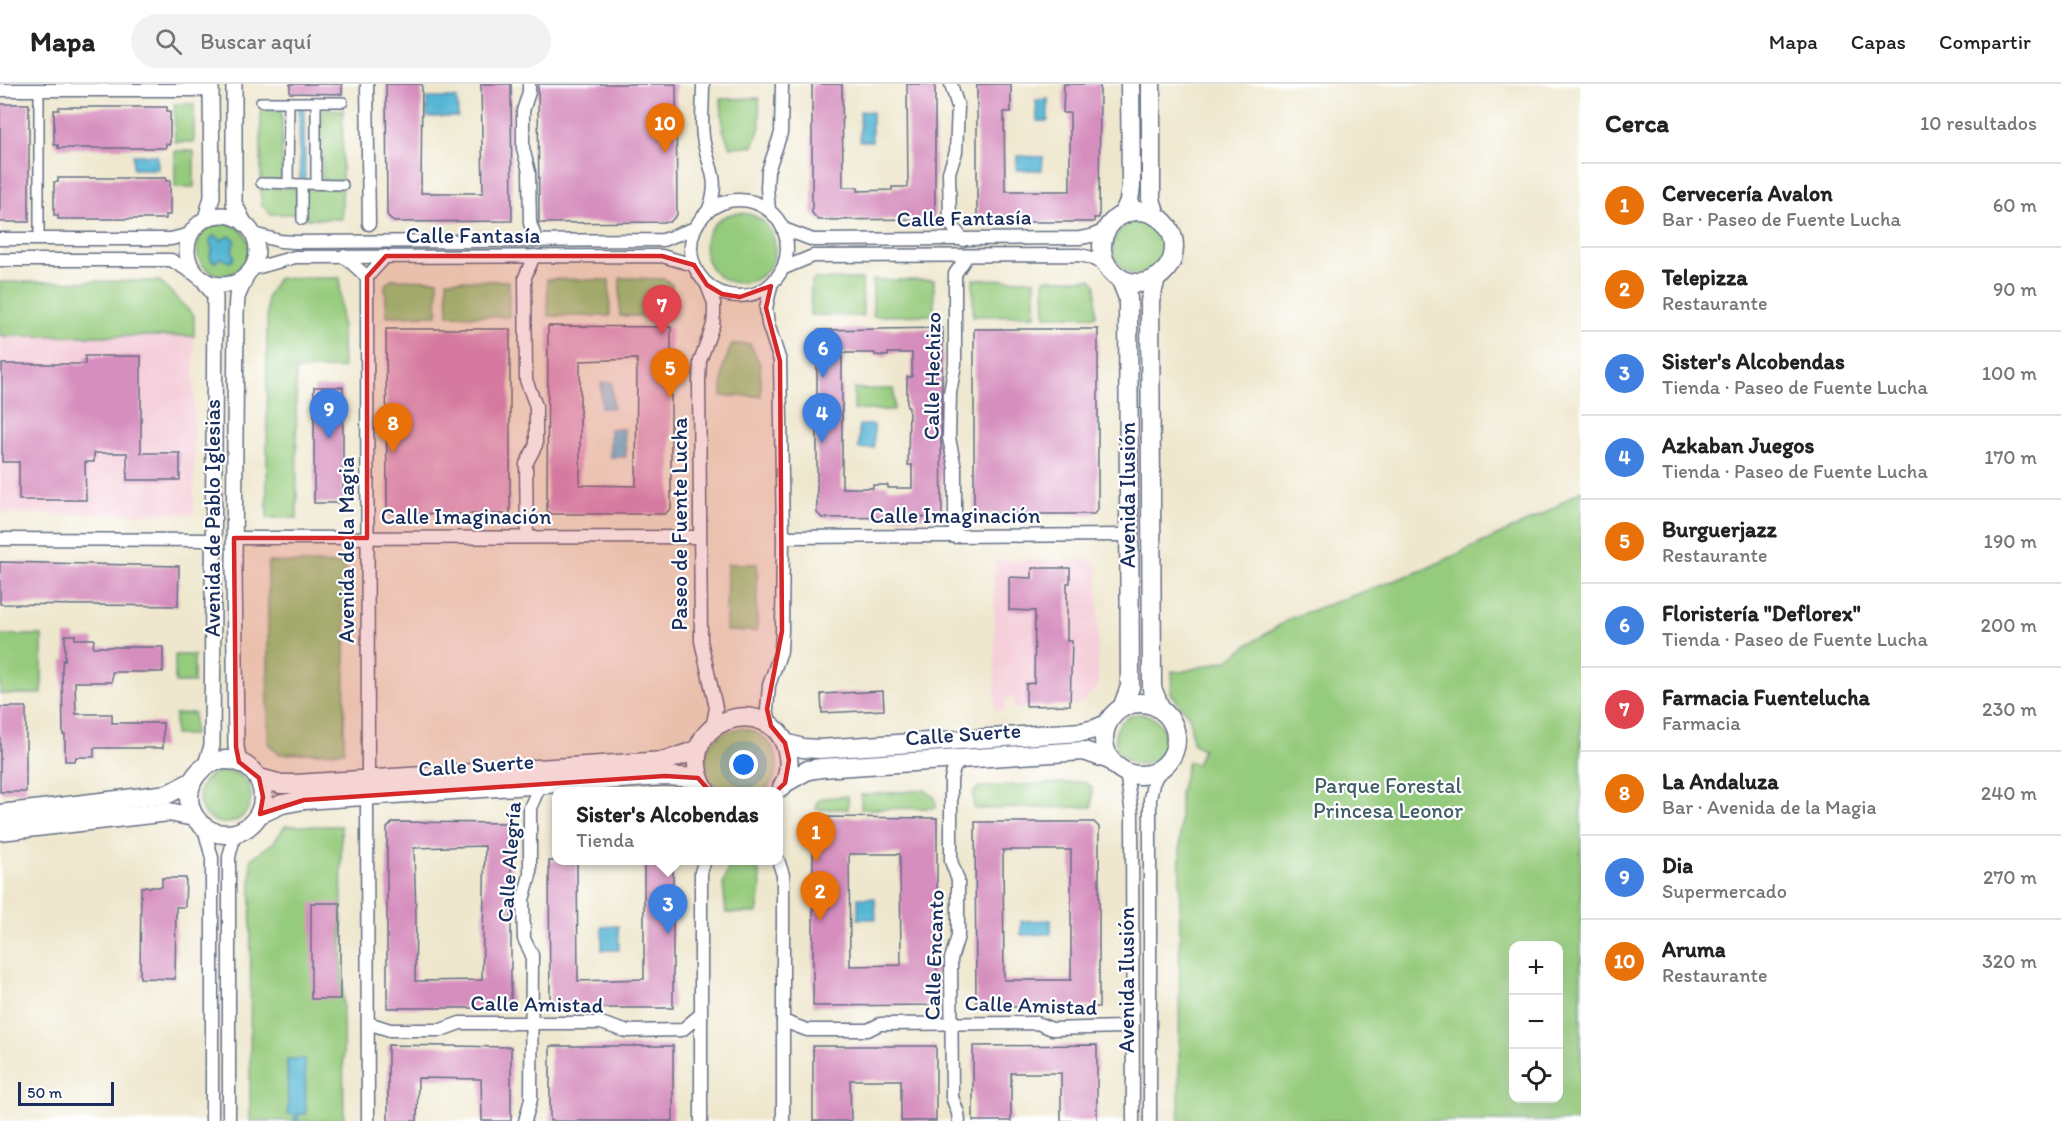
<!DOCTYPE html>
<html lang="es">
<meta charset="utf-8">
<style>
body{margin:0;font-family:Itim,sans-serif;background:#f2f2f2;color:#222}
.controls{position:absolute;right:18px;bottom:18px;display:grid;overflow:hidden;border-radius:12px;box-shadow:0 6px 24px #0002}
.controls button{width:54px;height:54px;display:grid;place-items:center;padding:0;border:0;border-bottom:2px solid #e0e0e0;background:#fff;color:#222;font:30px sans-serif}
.scale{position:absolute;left:18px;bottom:15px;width:96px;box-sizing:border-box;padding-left:6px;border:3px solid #1b2f5e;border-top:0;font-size:16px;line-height:21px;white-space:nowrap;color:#1b2f5e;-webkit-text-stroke:4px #fff;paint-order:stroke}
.you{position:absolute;left:744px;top:681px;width:21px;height:21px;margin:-15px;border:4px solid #fff;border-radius:50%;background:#1a73e8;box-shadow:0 0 0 9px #1a73e833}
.badge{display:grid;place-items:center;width:39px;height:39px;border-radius:50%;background:#b5179e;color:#fff;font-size:20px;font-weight:700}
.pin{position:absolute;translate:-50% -50px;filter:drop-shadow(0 2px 3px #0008)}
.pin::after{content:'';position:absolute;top:32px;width:21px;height:18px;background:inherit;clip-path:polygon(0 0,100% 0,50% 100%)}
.popup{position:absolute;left:552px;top:703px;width:231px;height:78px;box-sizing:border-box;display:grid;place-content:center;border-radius:12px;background:#fff;filter:drop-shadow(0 2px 4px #0005);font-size:20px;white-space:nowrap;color:#767676}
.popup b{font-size:22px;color:#222}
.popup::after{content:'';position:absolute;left:50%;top:100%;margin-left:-12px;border:12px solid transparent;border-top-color:#fff}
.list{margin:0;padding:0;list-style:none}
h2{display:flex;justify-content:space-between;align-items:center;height:78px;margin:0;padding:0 24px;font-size:26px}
h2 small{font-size:20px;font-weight:400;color:#767676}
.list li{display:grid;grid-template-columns:39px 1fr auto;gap:18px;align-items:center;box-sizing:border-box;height:84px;padding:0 24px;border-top:2px solid #e0e0e0}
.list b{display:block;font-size:22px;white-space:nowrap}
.list p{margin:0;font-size:20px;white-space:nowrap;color:#767676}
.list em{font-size:20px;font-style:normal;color:#767676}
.icon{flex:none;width:33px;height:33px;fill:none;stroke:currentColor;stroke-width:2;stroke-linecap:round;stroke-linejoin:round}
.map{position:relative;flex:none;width:1581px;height:1037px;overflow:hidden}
header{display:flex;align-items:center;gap:36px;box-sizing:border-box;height:84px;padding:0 30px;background:#fff;border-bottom:2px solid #e0e0e0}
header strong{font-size:28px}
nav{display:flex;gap:33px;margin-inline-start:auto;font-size:21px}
.search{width:420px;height:54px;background:#f2f2f2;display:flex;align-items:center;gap:15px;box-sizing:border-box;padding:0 21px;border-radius:33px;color:#767676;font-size:22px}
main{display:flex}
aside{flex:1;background:#fff}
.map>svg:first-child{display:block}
.built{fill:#f5cfda}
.green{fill:#95cb7c;stroke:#587d6d;stroke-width:1.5;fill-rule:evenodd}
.water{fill:#55b6d4;stroke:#387299;stroke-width:1.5}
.building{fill:#d68ebe;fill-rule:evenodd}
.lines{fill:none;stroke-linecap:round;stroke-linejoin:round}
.pedestrian-casing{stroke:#656f85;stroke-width:12}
.minor-casing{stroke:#656f85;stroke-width:15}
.tertiary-casing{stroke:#656f85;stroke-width:18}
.secondary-casing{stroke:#656f85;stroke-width:21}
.pedestrian{stroke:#fff;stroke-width:9}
.minor{stroke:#fff;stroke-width:12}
.tertiary{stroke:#fff;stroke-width:15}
.secondary{stroke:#fff;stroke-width:18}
.marked{fill:#d62828;fill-opacity:0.2;stroke:#d62828;stroke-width:4.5;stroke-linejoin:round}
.labels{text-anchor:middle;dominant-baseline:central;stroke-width:4.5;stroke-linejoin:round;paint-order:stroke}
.street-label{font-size:22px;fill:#1b2f5e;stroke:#fff}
.park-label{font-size:22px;fill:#405e67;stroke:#fff}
</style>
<header>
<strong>Mapa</strong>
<div class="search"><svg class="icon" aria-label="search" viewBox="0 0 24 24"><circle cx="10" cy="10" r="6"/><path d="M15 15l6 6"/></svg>Buscar aquí</div>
<nav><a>Mapa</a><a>Capas</a><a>Compartir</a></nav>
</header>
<main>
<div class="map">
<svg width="1581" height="1037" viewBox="0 0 1581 1037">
<rect width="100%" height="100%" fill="#fff"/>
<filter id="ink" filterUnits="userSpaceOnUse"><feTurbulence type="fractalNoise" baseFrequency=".0167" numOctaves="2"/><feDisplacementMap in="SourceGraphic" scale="12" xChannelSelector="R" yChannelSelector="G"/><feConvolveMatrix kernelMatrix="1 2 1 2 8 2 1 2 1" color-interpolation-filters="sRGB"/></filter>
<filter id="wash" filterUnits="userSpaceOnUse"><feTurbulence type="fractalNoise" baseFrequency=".008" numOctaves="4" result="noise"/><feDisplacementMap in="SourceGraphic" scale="24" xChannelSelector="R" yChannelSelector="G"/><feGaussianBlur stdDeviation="1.35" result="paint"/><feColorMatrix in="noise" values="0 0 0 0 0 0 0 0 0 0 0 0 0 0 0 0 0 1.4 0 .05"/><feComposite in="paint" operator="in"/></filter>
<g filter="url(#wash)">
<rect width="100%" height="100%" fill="#eee7cd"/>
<g class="built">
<rect x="0" y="252" width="194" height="178"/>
<path d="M1089,476l5,1 4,6v120l-13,13 -8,5 -62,4 -1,-11 -9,1v11l-10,1 -1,-150z"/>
</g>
<g class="green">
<path d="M759,14l1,29 -7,19 -23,1 -7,-17 -2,-31z"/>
<path d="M174,20h20v38h-19z"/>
<rect x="261" y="25" width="21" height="71"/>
<path d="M322,25l21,1 -1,71 -20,-1z"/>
<rect x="175" y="67" width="19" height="36"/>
<path d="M261,104h36v26h-26l-10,-10z"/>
<path d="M342,104v31h-36l-1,-30z"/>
<circle cx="740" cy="164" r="35"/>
<circle cx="1139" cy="164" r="26"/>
<circle cx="223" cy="165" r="26"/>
<path d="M278,194h62l3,90 -47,2 1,148h-30v-221z"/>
<path d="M620,194l45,1 7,6 -1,31h-51z"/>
<path d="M391,195l47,1 -1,35 -50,1 -2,-31z"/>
<path d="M547,195l62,1 1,36h-62z"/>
<path d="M815,195h47l1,37 -53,-1 1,-32z"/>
<path d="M973,195l62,1v35l-62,1z"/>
<path d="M1044,195h47l5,6v31h-51z"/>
<path d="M447,196l62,1v36l-61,-2z"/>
<path d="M873,196h61v35l-61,1z"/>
<path d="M160,197l34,35v20h-194v-54z"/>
<path d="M732,260h18l10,20 1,32h-39l1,-29z"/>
<path d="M894,305v21h-40v-21z"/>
<path d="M1581,406v631h-402l1,-329 8,-31 8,4 7,-16 -11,-6 -2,-25 -19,-25 1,-22 9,1 47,-12 21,-16 42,-26 132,-48 119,-55zM1514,862h44v152h-44z"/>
<path d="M268,478l78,2 -2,188 -64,2 -12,-10z"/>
<path d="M727,480h30v67h-31z"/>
<path d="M42,551v59h-42v-59z"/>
<rect x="175" y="571" width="19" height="28"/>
<path d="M194,629v22h-19v-21z"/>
<circle cx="1140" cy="655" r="25"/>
<path d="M741,644c33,5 50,39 23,63h-46c-5,-4 -7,-9 -10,-16 -10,-26 8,-43 33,-47z"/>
<circle cx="225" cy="713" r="26"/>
<path d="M1085,698l7,6v19l-118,2 -1,-16 6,-6z"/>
<path d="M925,706l10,8 1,10 -75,1v-14z"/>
<path d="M848,712v13h-32l1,-7 6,-4z"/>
<path d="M285,742h56l3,295h-94l1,-262 23,-17z"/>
<path d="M731,777h23c10,17 7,33 3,52h-31l-3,-30z"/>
</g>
<g class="water">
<path d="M427,14h30l1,19h-31z"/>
<path d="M1048,15v22h-11l-1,-21z"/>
<path d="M304,23l1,73h-5l-1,-72z"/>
<path d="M860,27l12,1v29h-12z"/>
<path d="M133,71h24l1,14h-25z"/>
<path d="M1017,72l26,1 -1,13h-26z"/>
<path d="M216,152l5,4 8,-4 6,3 -3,12 2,4 -1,5 -3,2 -10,-4 -5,4 -4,-2 -1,-5c5,-10 1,-4 0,-14l2,-4z"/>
<path d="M612,298l1,26h-12v-25z"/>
<path d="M859,341h15v23l-15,1z"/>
<path d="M610,345h14l2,28h-16z"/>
<path d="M858,814h17l1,21h-18z"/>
<path d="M1051,836v14l-30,1v-14z"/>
<path d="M618,842l1,24h-17v-23z"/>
<path d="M287,975h18l1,55h-8v7h-3l-1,-7h-6z"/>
</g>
<g id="blocks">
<g class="building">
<path d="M290,0h52v10l-52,-1z"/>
<path d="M386,0h36l-1,109h62l-2,-109h30l1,137 -118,1 -7,-7z"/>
<path d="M538,0h138l1,131 -7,7 -131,1z"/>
<path d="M812,0h30l1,103h15v4l34,-1v-3h16l-1,-103h28v135l-117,1 -6,-7z"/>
<path d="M977,0h34v28h-7l1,79h65v-78h-7l1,-29h36l-1,134h-5v4h-113v-4h-4z"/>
<rect x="0" y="20" width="29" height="118"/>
<path d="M59,23h108v4h3v34l-4,-1v4h-108v-3h-4v-35h5z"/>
<path d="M58,94h108v3h4v34h-4v4h-108v-4h-4v-33h4z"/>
<path d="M548,242l123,1v181l-6,6h-113l-5,-3zM637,275l-1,127 -56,-1v-124z"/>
<path d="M943,244l-2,110 1,79 -120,1 -5,-5v-183zM842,269h33v2l13,1v-3h24v24h-5v30h2l-1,58h4v23h-24v-3h-15v3h-31z"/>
<path d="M386,245h124v185h-118l-5,-5z"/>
<path d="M974,245h124v180l-4,5h-115l-5,-3z"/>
<path d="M85,272h56v97h39v27h-53v-27h-33v9h-9l1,38h-67v-38h-17v-98h83z"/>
<rect x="314" y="303" width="29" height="116"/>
<path d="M0,478l179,4 -1,40 -178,-2z"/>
<path d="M1032,484h38v15h-3v58h5l-2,64 -44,1v-22l8,-1 1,-72 -26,-1v-33l23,1z"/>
<path d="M65,551h10v4h19l-1,8h70v25h-51v10h-37l1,32h36v9h51v25h-69v9h-18l-1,4h-10v-26h-2l-1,-68 1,-7 2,1z"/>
<path d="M883,607l1,19 -62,3 -1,-19z"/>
<rect x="0" y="623" width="26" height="85"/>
<path d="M821,733l116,1v187l-124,1v-183zM849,770h51l1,111 -51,1z"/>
<path d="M393,738l118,1v185h-124v-180zM485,762l-3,134 -67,1 1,-65 -2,-68z"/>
<path d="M975,738h119l5,5v180h-123zM1003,766h68v130h-67z"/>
<path d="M549,777h28l1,120 66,-2v-118h29v147h-123z"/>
<path d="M162,794h24l-1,29h-9l-1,72 -35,-1 1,-91h21z"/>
<rect x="311" y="819" width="29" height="96"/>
<path d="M388,961l123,2v74h-29l-1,-42 -63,-1 -1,43h-29z"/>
<path d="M1097,961v76h-36v-48h-50v48h-38v-75z"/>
<rect x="550" y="962" width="123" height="75"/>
<path d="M813,962h123v75h-35v-41h-51l1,41h-38z"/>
</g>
</g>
</g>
<g filter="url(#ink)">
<use href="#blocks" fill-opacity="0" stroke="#656f85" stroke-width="1.5"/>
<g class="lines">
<g class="pedestrian-casing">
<g id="pedestrian">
<path d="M39,6v149"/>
<path d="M261,18h82"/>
<path d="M261,99l82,2"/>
<path d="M288,100l1,-82"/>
<path d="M316,100v-82"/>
<path d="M302,136v-36"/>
</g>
</g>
<g class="minor-casing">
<g id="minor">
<path d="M367,0l2,140"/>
<path d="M529,0v8l-6,19v37l6,24 1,51 6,16"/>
<path d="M703,0c0,17 -2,36 0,53 4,30 19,41 5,74"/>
<path d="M951,0l7,23 -2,45 -7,20 1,51 13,17"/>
<path d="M0,6h211"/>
<circle cx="739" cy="164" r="48"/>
<path d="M769,126l-2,-22 1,-17 13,-38 1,-49"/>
<path d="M784,145l29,11 267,-2 11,-2 17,-7"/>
<path d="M253,150l27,7 15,1 368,-2 32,-12"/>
<path d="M0,155h171l19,-5"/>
<path d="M344,172l23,21"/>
<path d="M0,176h171l25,15"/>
<path d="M784,184l29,-12 266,-1 10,2 18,9"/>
<path d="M252,185l43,-12 367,-1 32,9"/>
<path d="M707,201l7,18v12l-1,10 -13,36 -1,19 2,261 15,67 -4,20"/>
<path d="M771,202l-5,22 2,16 12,37 3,176 -1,94 -1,20 -12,34 -2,24 4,17"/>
<path d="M527,453l-1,-73 10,-19v-39l-10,-26 -1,-103 9,-21"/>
<path d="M783,453l345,-2"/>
<path d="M955,453v-69l-6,-30 1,-45 5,-29v-90l12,-18"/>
<path d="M234,454l465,-1"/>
<path d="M0,455l213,1"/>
<path d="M1126,688l6,42 1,307"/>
<path d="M368,695l-1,-502 19,-21"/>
<path d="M367,713l1,324"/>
<path d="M204,744l8,30v263"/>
<path d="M778,776l5,15v246"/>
<path d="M783,937l24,9h61l12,-6 157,-1 15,6 69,-2 11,-11"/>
<path d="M368,939l22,7h51l19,-7h141l24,8 57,-1 19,-16"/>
<path d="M229,1037v-264l6,-24"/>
<path d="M525,1037l6,-22 1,-144 -8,-16 -1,-39 7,-25v-67l10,-23"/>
<path d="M701,1037v-249l4,-12"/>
<path d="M959,1037l-1,-8 -6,-16 -1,-138 7,-23v-56l-7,-19v-82l3,-11 9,-10"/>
<path d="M1150,1037v-322l3,-15 7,-15"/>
</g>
</g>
<g class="tertiary-casing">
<g id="tertiary">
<path d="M234,0v119l10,20"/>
<circle cx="222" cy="166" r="35"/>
<path d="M206,135l6,-22 -1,-113"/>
<path d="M205,198l10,14 -3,450 -6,18"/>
<path d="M239,678l-3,-15 -2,-178 2,-256 1,-16 9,-21"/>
</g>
</g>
<g class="secondary-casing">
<g id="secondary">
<path d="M1151,0v115l5,17"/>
<circle cx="1138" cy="163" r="36"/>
<path d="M1123,131l6,-14 2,-15 -1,-102"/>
<path d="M1120,194l8,20 2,389 -8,21"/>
<path d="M1156,194l-6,23 2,387 9,22"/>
<circle cx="1140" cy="655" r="36"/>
<path d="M785,659l18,5 16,1 263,-17 13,-3 12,-5"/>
<circle cx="226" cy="713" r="37"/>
<path d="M259,694l22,6h14l370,-23 32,-11"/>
<path d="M785,699l23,-13 13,-2 263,-17 26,9"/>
<path d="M706,708c-41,-73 67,-103 81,-41 3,13 2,25 -5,36"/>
<path d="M0,730l168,-20 23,-12"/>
<path d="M260,730l22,-10 22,-4 361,-24 33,2"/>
<path d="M0,747l169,-19 25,5"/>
</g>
</g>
<use href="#pedestrian" class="pedestrian"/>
<use href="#minor" class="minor"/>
<use href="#tertiary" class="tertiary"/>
<use href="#secondary" class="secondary"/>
</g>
</g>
<path class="marked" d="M386,172h276l32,9 13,20 15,9 18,3 31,-11 -5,22 14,53 2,270 -15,78 4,17 14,17 4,17 -4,23 -24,23 -20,4 -19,-5 -24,-27 -33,-2 -361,24 -44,14 3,-17 -4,-19 -20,-16 -3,-15 -2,-209h133v-261z"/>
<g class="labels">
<g class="street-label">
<text transform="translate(964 134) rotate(-1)">Calle Fantasía</text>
<text x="473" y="151">Calle Fantasía</text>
<text transform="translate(932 292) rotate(-89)">Calle Hechizo</text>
<text transform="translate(1127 411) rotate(-90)">Avenida Ilusión</text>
<text x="955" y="431">Calle Imaginación</text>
<text x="466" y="432">Calle Imaginación</text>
<text transform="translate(212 434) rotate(-90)">Avenida de Pablo Iglesias</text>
<text transform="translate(679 440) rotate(-90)">Paseo de Fuente Lucha</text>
<text transform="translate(346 466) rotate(-90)">Avenida de la Magia</text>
<text transform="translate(963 650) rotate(-4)">Calle Suerte</text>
<text transform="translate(476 681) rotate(-4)">Calle Suerte</text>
<text transform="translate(509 778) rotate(-86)">Calle Alegría</text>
<text transform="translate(934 871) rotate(-88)">Calle Encanto</text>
<text transform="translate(1126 896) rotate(-90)">Avenida Ilusión</text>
<text transform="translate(537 920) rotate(1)">Calle Amistad</text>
<text transform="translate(1031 921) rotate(2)">Calle Amistad</text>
</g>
<g class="park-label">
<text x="1388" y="701">Parque Forestal<tspan x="1388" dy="25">Princesa Leonor</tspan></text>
</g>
</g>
</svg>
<div class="controls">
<button>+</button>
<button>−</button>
<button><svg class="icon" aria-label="locate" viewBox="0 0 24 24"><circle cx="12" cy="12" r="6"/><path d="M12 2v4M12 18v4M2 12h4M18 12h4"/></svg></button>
</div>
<div class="scale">50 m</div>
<div class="you"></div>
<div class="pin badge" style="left:816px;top:778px;background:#e8710a">1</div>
<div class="pin badge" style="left:820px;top:837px;background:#e8710a">2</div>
<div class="pin badge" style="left:668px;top:850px;background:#3f7fe0">3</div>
<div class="popup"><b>Sister's Alcobendas</b>Tienda</div>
<div class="pin badge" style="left:822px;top:359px;background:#3f7fe0">4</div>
<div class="pin badge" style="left:670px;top:314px;background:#e8710a">5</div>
<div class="pin badge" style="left:823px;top:294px;background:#3f7fe0">6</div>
<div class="pin badge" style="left:662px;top:251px;background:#e0444e">7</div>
<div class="pin badge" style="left:393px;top:369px;background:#e8710a">8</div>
<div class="pin badge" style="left:329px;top:355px;background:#3f7fe0">9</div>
<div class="pin badge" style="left:665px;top:69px;background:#e8710a">10</div>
</div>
<aside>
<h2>Cerca<small>10 resultados</small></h2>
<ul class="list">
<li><span class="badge" style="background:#e8710a">1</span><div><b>Cervecería Avalon</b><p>Bar · Paseo de Fuente Lucha</p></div><em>60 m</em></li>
<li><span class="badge" style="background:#e8710a">2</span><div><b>Telepizza</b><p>Restaurante</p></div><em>90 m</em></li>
<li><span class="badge" style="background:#3f7fe0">3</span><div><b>Sister's Alcobendas</b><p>Tienda · Paseo de Fuente Lucha</p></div><em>100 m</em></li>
<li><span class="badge" style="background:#3f7fe0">4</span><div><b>Azkaban Juegos</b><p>Tienda · Paseo de Fuente Lucha</p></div><em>170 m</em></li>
<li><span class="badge" style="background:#e8710a">5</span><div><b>Burguerjazz</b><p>Restaurante</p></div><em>190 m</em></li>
<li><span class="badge" style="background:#3f7fe0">6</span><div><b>Floristería &quot;Deflorex&quot;</b><p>Tienda · Paseo de Fuente Lucha</p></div><em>200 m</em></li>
<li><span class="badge" style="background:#e0444e">7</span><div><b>Farmacia Fuentelucha</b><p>Farmacia</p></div><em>230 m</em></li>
<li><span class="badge" style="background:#e8710a">8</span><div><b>La Andaluza</b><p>Bar · Avenida de la Magia</p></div><em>240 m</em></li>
<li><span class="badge" style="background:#3f7fe0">9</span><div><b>Dia</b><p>Supermercado</p></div><em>270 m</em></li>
<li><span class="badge" style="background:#e8710a">10</span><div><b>Aruma</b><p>Restaurante</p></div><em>320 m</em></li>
</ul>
</aside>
</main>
